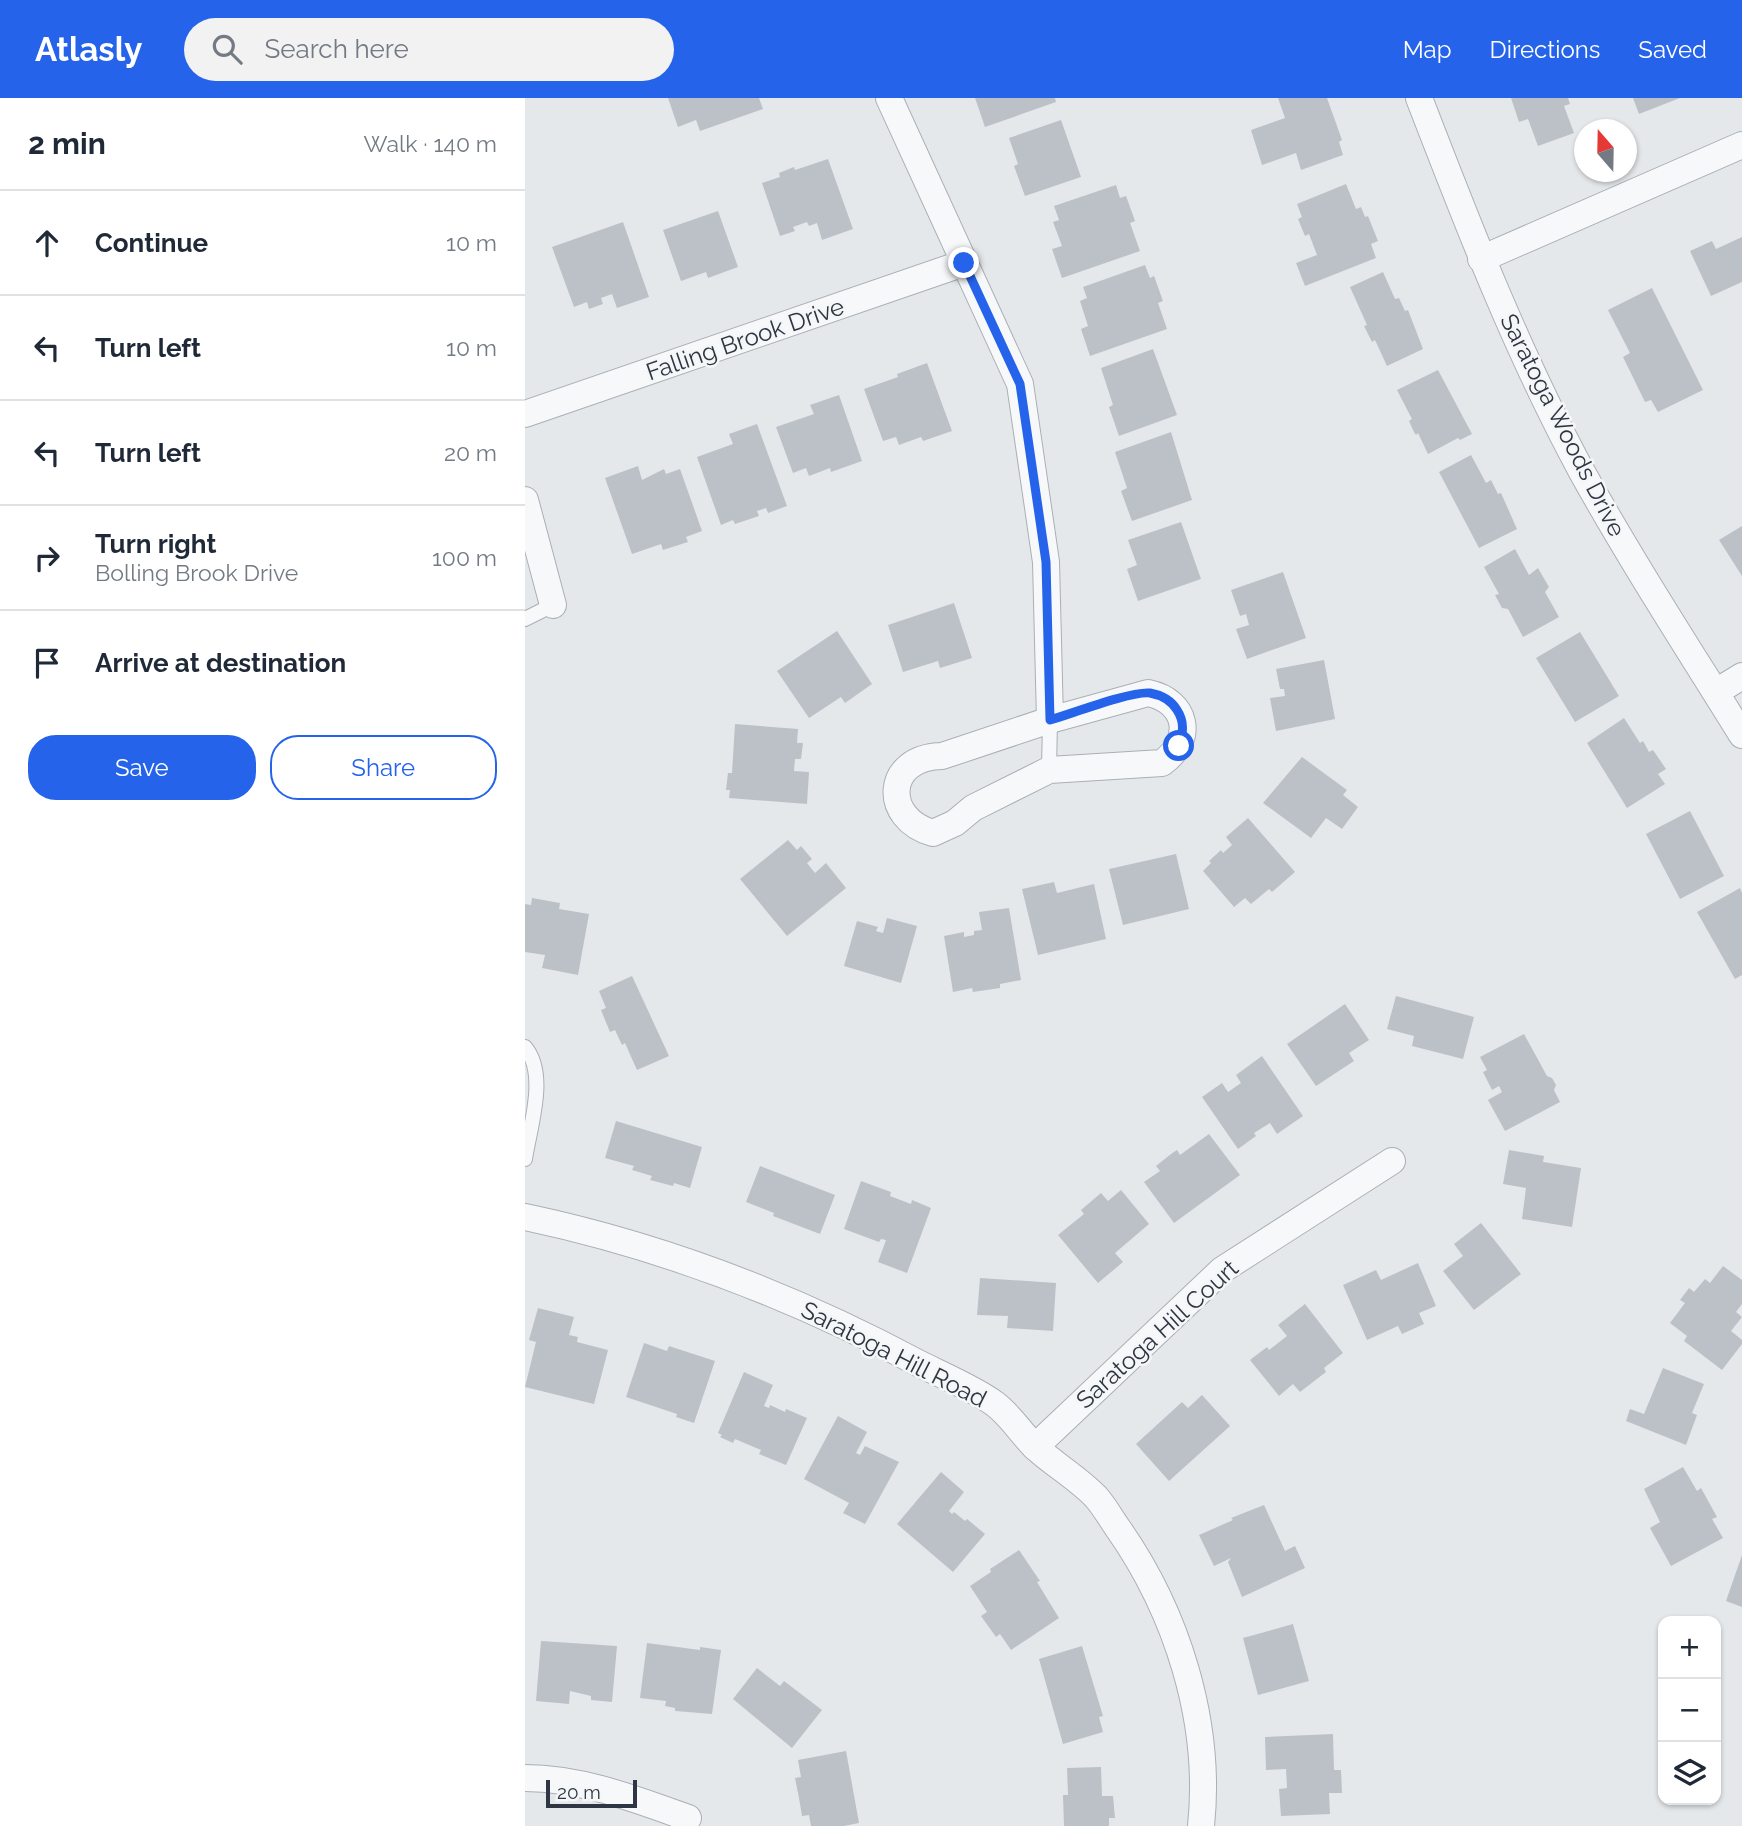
<!DOCTYPE html>
<meta charset="utf-8">
<style>
body{margin:0;font-family:Raleway,sans-serif;background:#f2f2f3;color:#1f2937}
.controls{position:absolute;right:21px;bottom:21px;display:grid;overflow:hidden;border-radius:14px;box-shadow:0 2px 5px #0004}
.controls button{width:63px;height:63px;display:grid;place-items:center;padding:0;border:0;border-bottom:2px solid #e0e1e3;background:#fff;color:#1f2937;font:35px sans-serif}
.compass{position:absolute;left:1049px;top:21px;width:63px;height:63px;border-radius:50%;background:#fff;box-shadow:0 2px 5px #0004;rotate:340deg}
.scale{position:absolute;left:21px;bottom:18px;width:91px;box-sizing:border-box;padding-left:7px;border:4px solid #2d3642;border-top:0;font-size:19px;line-height:24px;white-space:nowrap;color:#2d3642;-webkit-text-stroke:5px #f4f6f8;paint-order:stroke}
.stop{position:absolute;width:21px;height:21px;margin:-16px;border:5px solid #2563eb;border-radius:50%;background:#fff}
.stop.end{background:#2563eb;border-color:#fff;box-shadow:0 2px 7px #0008}
.list{margin:0;padding:0;list-style:none}
h2{display:flex;justify-content:space-between;align-items:center;height:91px;margin:0;padding:0 28px;font-size:30px}
h2 small{font-size:23px;font-weight:400;color:#747a83}
.list li{display:grid;grid-template-columns:46px 1fr auto;gap:21px;align-items:center;box-sizing:border-box;height:105px;padding:0 28px;border-top:2px solid #e0e1e3}
.list b{display:block;font-size:26px;white-space:nowrap}
.list p{margin:0;font-size:23px;white-space:nowrap;color:#747a83}
.list em{font-size:23px;font-style:normal;color:#747a83}
.actions{display:flex;gap:14px;padding:21px 28px}
.actions a{flex:1;padding:16px 0;border:2px solid #2563eb;border-radius:28px;text-align:center;font-size:24px;color:#2563eb}
.actions .main{background:#2563eb;color:#fff}
.icon{flex:none;width:38px;height:38px;fill:none;stroke:currentColor;stroke-width:2;stroke-linecap:round;stroke-linejoin:round}
.map{position:relative;flex:none;width:1217px;height:1728px;overflow:hidden}
header{display:flex;align-items:center;gap:42px;box-sizing:border-box;height:98px;padding:0 35px;background:#2563eb;color:#fff}
header strong{font-size:33px}
nav{display:flex;gap:38px;margin-inline-start:auto;font-size:24px}
.search{width:490px;height:63px;background:#f2f2f3;display:flex;align-items:center;gap:18px;box-sizing:border-box;padding:0 24px;border-radius:38px;color:#747a83;font-size:26px}
main{display:flex}
aside{flex:1;background:#fff}
.map>svg:first-child{display:block}
.building{fill:#bcc1c8}
.lines{fill:none;stroke-linecap:round;stroke-linejoin:round}
.service-casing{stroke:#aaafb5;stroke-width:16}
.minor-casing{stroke:#aaafb5;stroke-width:28}
.service{stroke:#f7f8fa;stroke-width:14}
.minor{stroke:#f7f8fa;stroke-width:26}
.route{stroke:#2563eb;stroke-width:9}
.labels{text-anchor:middle;dominant-baseline:central;stroke-width:5;stroke-linejoin:round;paint-order:stroke}
.street-label{font-size:24px;fill:#2d3642;stroke:#f4f6f8}
</style>
<header>
<strong>Atlasly</strong>
<div class="search"><svg class="icon" aria-label="search" viewBox="0 0 24 24"><circle cx="10" cy="10" r="6"/><path d="M15 15l6 6"/></svg>Search here</div>
<nav><a>Map</a><a>Directions</a><a>Saved</a></nav>
</header>
<main>
<aside>
<h2>2 min<small>Walk · 140 m</small></h2>
<ul class="list">
<li><svg class="icon" aria-label="ahead" viewBox="0 0 24 24"><path d="M12 20V5M6 11l6-6 6 6"/></svg><div><b>Continue</b></div><em>10 m</em></li>
<li><svg class="icon" aria-label="left" viewBox="0 0 24 24"><path d="M17 20v-9H6M10 6l-5 5 5 5"/></svg><div><b>Turn left</b></div><em>10 m</em></li>
<li><svg class="icon" aria-label="left" viewBox="0 0 24 24"><path d="M17 20v-9H6M10 6l-5 5 5 5"/></svg><div><b>Turn left</b></div><em>20 m</em></li>
<li><svg class="icon" aria-label="right" viewBox="0 0 24 24"><path d="M7 20v-9h11M14 6l5 5-5 5"/></svg><div><b>Turn right</b><p>Bolling Brook Drive</p></div><em>100 m</em></li>
<li><svg class="icon" aria-label="arrive" viewBox="0 0 24 24"><path d="M6 21V4h12l-3 4 3 4H6"/></svg><div><b>Arrive at destination</b></div></li>
</ul>
<div class="actions"><a class="main">Save</a><a>Share</a></div>
</aside>
<div class="map">
<svg width="1217" height="1728" viewBox="0 0 1217 1728">
<rect width="100%" height="100%" fill="#e5e8eb"/>
<g class="building">
<path d="M143,0h91l4,11 -63,22 -4,-11 -18,7z"/>
<path d="M450,0h80l1,4 -71,25z"/>
<path d="M753,0h49l15,42 -3,2 4,13 -42,15 -5,-17 -34,12 -11,-35 34,-12z"/>
<path d="M986,0h57l2,6 -6,2 10,27 -36,13 -10,-27 -9,3z"/>
<path d="M1108,0h47l-41,16z"/>
<path d="M536,22l20,57 -56,19 -11,-30 4,-2 -9,-26z"/>
<path d="M303,61l25,70 -31,11 -5,-17 -8,3 -2,-4 -14,5 2,4 -15,5 -18,-53 18,-6 -1,-4 15,-6 1,3z"/>
<path d="M821,86l10,25 5,-2 4,10 3,-1 10,25 -7,3 5,14 -71,28 -9,-23 21,-8 -8,-21 -4,2 -7,-17 4,-2 -5,-13z"/>
<path d="M591,87l4,13 6,-2 9,25 -5,2 10,28 -78,27 -10,-29 10,-3 -9,-24 6,-2 -5,-14z"/>
<path d="M193,113l20,56 -30,11 -2,-6 -25,9 -18,-51z"/>
<path d="M98,124l26,75 -32,11 -5,-14 -11,4 2,6 -14,5 -2,-7 -13,5 -22,-60z"/>
<path d="M1217,139v45l-31,14 -21,-45 22,-10 4,8z"/>
<path d="M620,167l5,13 4,-2 9,25 -5,2 9,26 -77,27 -9,-27 7,-3 -8,-25 7,-3 -4,-11z"/>
<path d="M858,174l12,27 4,-1 6,13 3,-1 15,39 -36,17 -12,-26 -3,2 -8,-16 3,-1 -17,-38z"/>
<path d="M1127,190l51,102 -45,22 -7,-12 -6,2 -22,-45 7,-4 -22,-43z"/>
<path d="M628,251l24,66 -58,21 -10,-29 4,-2 -12,-37z"/>
<path d="M402,265l25,68 -29,10 -2,-4 -22,8 -3,-8 -13,4 -19,-52 34,-12 -1,-3z"/>
<path d="M913,272l34,64 -12,6 -2,-2 -30,16 -10,-21 -2,2 -2,-3 -5,-11 3,-2 -15,-29z"/>
<path d="M314,297l23,66 -31,11 -1,-4 -21,8 -3,-8 -13,5 -17,-46 38,-13 -4,-9z"/>
<path d="M232,326l30,82 -19,7 -2,-5 -9,3 2,5 -24,8 -2,-4 -12,5 -24,-68 36,-13 -4,-10z"/>
<path d="M646,334l21,68 -60,21 -11,-30 6,-3 -12,-36z"/>
<path d="M946,357l15,28 5,-3 7,14 3,-1 16,36 -38,19 -40,-76z"/>
<path d="M113,368l4,14 22,-11 2,5 14,-5 22,62 -16,6 2,5 -25,8 -2,-6 -29,10 -27,-76z"/>
<path d="M656,424l20,57 -63,22 -11,-32 10,-4 -9,-25z"/>
<path d="M1217,428v50l-23,-36z"/>
<path d="M990,451l14,26 9,-7 11,19 -4,5 14,25 -36,20 -15,-28 -6,-1 -7,-13 4,-1 -15,-27z"/>
<path d="M758,474l23,66 -59,21 -11,-30 13,-4 -3,-11 -6,2 -9,-26z"/>
<path d="M429,505l18,55 -32,10 -2,-7 -35,11 -15,-47z"/>
<path d="M312,533l35,53 -27,19 -4,-6 -32,21 -32,-47z"/>
<path d="M1055,534l39,64 -44,26 -39,-64z"/>
<path d="M799,562l11,59 -59,12 -6,-33 15,-2 -1,-7h-4l-4,-20z"/>
<path d="M1099,620l16,25 3,-2 6,11 4,-2 13,19 -8,5 7,10 -38,24 -40,-65z"/>
<path d="M210,626l63,5 -1,14h6l-2,16h-6l-1,12 15,1 -2,32 -78,-6 1,-8h-4l2,-17h4z"/>
<path d="M777,659l45,33 -4,5 15,12 -16,22 -16,-11 -15,20 -48,-35z"/>
<path d="M1165,713l34,65 -44,23 -34,-65z"/>
<path d="M723,720l47,54 -23,20 -3,-3 -18,15 -6,-6 -11,9 -31,-36 8,-8 -2,-2 12,-11 2,3 9,-8 -6,-8z"/>
<path d="M263,742l9,10 4,-4 11,13 -5,4 8,10 11,-10 20,25 -59,48 -47,-57z"/>
<path d="M651,756l13,55 -66,16 -14,-56z"/>
<path d="M529,784l3,11 37,-9 12,55 -68,16 -16,-66z"/>
<path d="M1215,790l2,5v82l-7,4 -38,-67z"/>
<path d="M7,800l28,5 -1,6 30,5 -11,61 -36,-7 3,-13 -20,-3v-48l6,1z"/>
<path d="M484,810l12,72 -21,4v4l-27,4 -1,-4 -19,4 -9,-56 20,-4v5l10,-2v-4l8,-1 -3,-18z"/>
<path d="M362,820l30,8 -16,57 -57,-17 13,-45 21,6 -2,4 7,2z"/>
<path d="M107,878l37,80 -32,14 -12,-27 -3,2 -7,-15 -5,2 -9,-22 5,-2 -7,-17z"/>
<path d="M871,898l78,21 -11,42 -51,-13 2,-10 -27,-7z"/>
<path d="M820,906l24,36 -20,13 5,8 -38,25 -29,-42z"/>
<path d="M999,936l23,42 5,2 4,7 -2,5 6,12 -55,29 -17,-31 14,-8 -3,-6 -7,4 -9,-18 4,-2 -7,-13z"/>
<path d="M737,958l41,60 -26,18 -7,-11 -16,10 2,3 -18,13 -36,-52 20,-14 6,9 13,-9 -5,-8z"/>
<path d="M91,1023l86,26 -12,41 -16,-5 -1,3 -23,-6 2,-4 -20,-6 2,-4 -29,-8z"/>
<path d="M684,1036l31,41 -66,48 -30,-41 16,-11 -4,-5 15,-12 6,-4 3,5z"/>
<path d="M984,1052l35,6 -1,6 38,6 -9,59 -50,-8 4,-31 -23,-4z"/>
<path d="M235,1068l75,29 -15,39 -47,-18 1,-3 -28,-11z"/>
<path d="M336,1083l30,11 -1,4 21,8 1,-4 19,8 -24,65 -29,-11 8,-22 -5,-1 -2,3 -35,-13z"/>
<path d="M596,1092l28,34 -34,29 8,9 -25,21 -40,-48 26,-21 -3,-4 20,-17 7,8z"/>
<path d="M956,1125l40,51 -47,36 -31,-39 20,-15 -9,-12z"/>
<path d="M893,1165l18,43 -17,7 5,11 -22,10 -4,-8 -31,14 -24,-55 33,-15 5,10z"/>
<path d="M1198,1168l19,14v24l-6,8 6,5 -11,14 11,9v4l-20,26 -38,-29 3,-5 -17,-13 15,-20 -5,-3 9,-12 5,4 11,-13 5,4z"/>
<path d="M455,1180l76,5 -3,48 -46,-3 1,-12 -31,-1z"/>
<path d="M780,1206l38,49 -19,15 2,4 -26,20 -7,-8 -14,12 -29,-36 17,-13 2,3 18,-14 -9,-11z"/>
<path d="M13,1210l36,9 -5,18 9,2 -1,5 31,8 -14,54 -69,-17 11,-45 -7,-2z"/>
<path d="M119,1245l23,8 2,-5 46,15 -21,62 -18,-6 1,-3 -51,-17z"/>
<path d="M1138,1270l41,16 -12,29 5,2 -11,30 -60,-24 4,-12 14,5z"/>
<path d="M219,1274l29,13 -9,21 5,2 1,-3 15,7 1,-3 21,9 -21,47 -27,-11 2,-4 -26,-11 -2,4 -13,-6 2,-2 -4,-2z"/>
<path d="M677,1297l28,31 -61,55 -33,-37 46,-42 6,6z"/>
<path d="M313,1318l29,16 -11,21 4,2 5,-9 34,16 -34,62 -22,-11 6,-10 -45,-24z"/>
<path d="M1158,1369l14,24 4,-3 16,29 -5,2 11,19 -52,28 -21,-38 10,-6 -16,-33z"/>
<path d="M416,1374l23,20 -15,19 3,3 2,-2 11,9 2,-2 18,15 -32,38 -56,-48z"/>
<path d="M739,1407l21,46 10,-5 10,22 -63,29 -14,-35 3,-4 -17,8 -15,-31 34,-15 -2,-2z"/>
<path d="M494,1452l21,31 -3,1 22,36 -48,32 -11,-16 -4,3 -15,-21 6,-4 -17,-26 21,-14 -1,-3z"/>
<path d="M1217,1457v52l-16,-6z"/>
<path d="M768,1526l16,57 -51,14 -15,-57z"/>
<path d="M16,1543l76,5 -5,56 -21,-2v-4l-21,-5 -1,13 -33,-3z"/>
<path d="M122,1545l53,7v-3l21,3 -9,64 -37,-3v-3l-10,-2 1,-5 -26,-3z"/>
<path d="M557,1548l21,70 -4,1 4,15 -40,12 -24,-85z"/>
<path d="M232,1570l23,18 4,-5 38,29 -30,38 -59,-49z"/>
<path d="M808,1636l1,36h7l1,23h-13l1,21 -49,2 -2,-27 8,-1 -1,-19 -20,1 -1,-33z"/>
<path d="M321,1653l13,72 -15,3h-33l-2,-11 -7,1 -3,-18 -4,-20 6,-1 -3,-17z"/>
<path d="M576,1669l1,29h11l2,22h-6v8h-45l-1,-31h5l-1,-27z"/>
</g>
<g class="lines">
<g class="service-casing">
<g id="service">
<path d="M0,521l28,-14"/>
<path d="M524,672l1,-50"/>
<path d="M0,949c23,27 5,79 0,112"/>
</g>
</g>
<g class="minor-casing">
<g id="minor">
<path d="M364,0l131,286 26,178 4,158"/>
<path d="M894,0c49,127 98,254 163,374 50,90 106,176 160,263"/>
<path d="M956,161l261,-114"/>
<path d="M0,316l439,-151"/>
<path d="M0,402l28,105"/>
<path d="M1191,594l26,-16"/>
<path d="M623,595c39,8 47,46 14,70l-113,7 -76,38 -18,15 -22,10c-51,-14 -49,-76 9,-77l108,-36z"/>
<path d="M0,1119c137,29 272,81 395,147 22,11 57,26 75,40 15,11 26,29 39,42 19,18 44,32 62,51 8,9 14,20 21,30 60,85 95,195 84,299"/>
<path d="M510,1349l187,-177 170,-109"/>
<path d="M0,1680c56,0 110,21 163,40"/>
</g>
</g>
<use href="#service" class="service"/>
<use href="#minor" class="minor"/>
</g>
<g class="lines">
<path class="route" d="M439,165l56,121 26,178 4,158c21,-6 81,-29 100,-27 11,2 21,7 27,17 8,12 6,23 2,36"/>
</g>
<g class="labels">
<g class="street-label">
<text transform="translate(220 241) rotate(-19)">Falling Brook Drive</text>
<text transform="translate(1038 327) rotate(63)">Saratoga Woods Drive</text>
<text transform="translate(632 1236) rotate(-42)">Saratoga Hill Court</text>
<text transform="translate(369 1256) rotate(27)">Saratoga Hill Road</text>
</g>
</g>
</svg>
<div class="controls">
<button>+</button>
<button>−</button>
<button><svg class="icon" aria-label="layers" viewBox="0 0 24 24"><path d="M12 4l9 5-9 5-9-5zM3 14l9 5 9-5"/></svg></button>
</div>
<svg class="compass" viewBox="-18 -18 36 36"><path d="M0-13l5 13h-10z" fill="#e53935"/><path d="M0 13l5-13h-10z" fill="#747a83"/></svg>
<div class="scale">20 m</div>
<div class="stop" style="left:654px;top:648px"></div>
<div class="stop end" style="left:439px;top:165px"></div>
</div>
</main>
